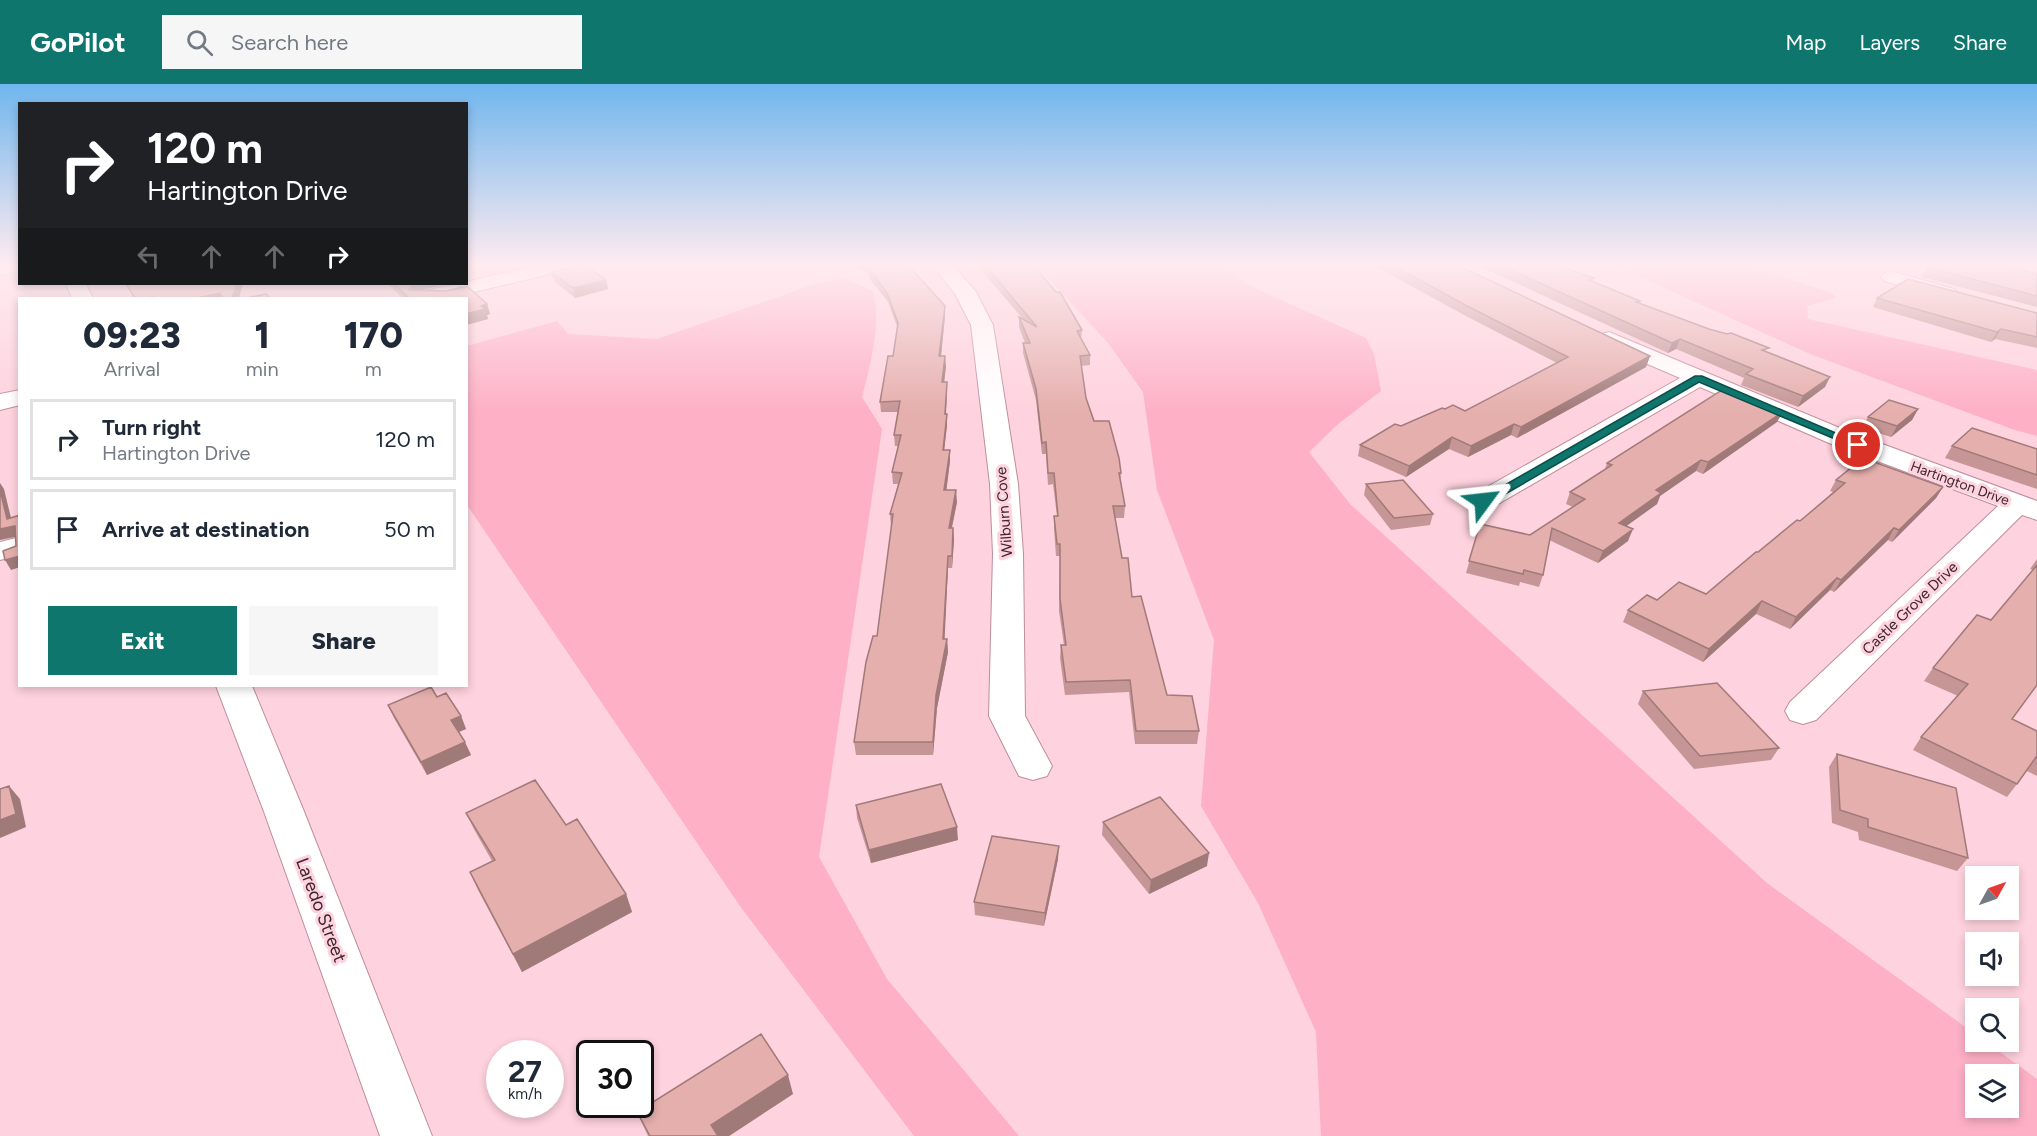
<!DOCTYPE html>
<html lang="en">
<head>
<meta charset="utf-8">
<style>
  body { margin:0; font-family:Figtree,sans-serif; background:#f6f6f7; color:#1f2937; height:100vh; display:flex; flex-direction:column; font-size:22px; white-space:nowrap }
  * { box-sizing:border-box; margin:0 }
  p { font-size:20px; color:#747a83 }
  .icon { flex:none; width:33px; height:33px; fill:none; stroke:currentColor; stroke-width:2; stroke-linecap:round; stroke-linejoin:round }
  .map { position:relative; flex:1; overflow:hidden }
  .drawer { position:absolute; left:18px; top:213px; width:450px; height:390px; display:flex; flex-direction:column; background:#fff; border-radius:0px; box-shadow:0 3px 9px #0003 }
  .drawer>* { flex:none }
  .guide { position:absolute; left:18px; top:18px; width:450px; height:183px; border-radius:0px; box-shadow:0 3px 9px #0003; background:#202124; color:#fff; overflow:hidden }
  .needle { width:39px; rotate:50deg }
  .fabs { position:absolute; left:1965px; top:782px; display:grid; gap:12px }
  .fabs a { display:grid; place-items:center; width:54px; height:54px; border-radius:0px; background:#fff; box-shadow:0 3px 9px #0003; font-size:30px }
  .speed { position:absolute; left:486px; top:956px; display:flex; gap:12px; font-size:30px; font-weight:700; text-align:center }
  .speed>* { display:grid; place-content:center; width:78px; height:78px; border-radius:50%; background:#fff; box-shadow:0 3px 9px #0003; line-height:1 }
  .speed small { font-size:15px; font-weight:400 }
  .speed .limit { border:3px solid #111; border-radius:9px; background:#fff; color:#111 }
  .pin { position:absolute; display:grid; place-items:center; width:51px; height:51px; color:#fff; margin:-26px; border:3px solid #fff; border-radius:50%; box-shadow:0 2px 6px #0007 }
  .me { position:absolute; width:66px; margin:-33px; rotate:60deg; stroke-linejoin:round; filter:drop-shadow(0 0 4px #0008) }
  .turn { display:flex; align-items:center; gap:21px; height:126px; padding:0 30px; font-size:27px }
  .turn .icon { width:78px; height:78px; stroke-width:2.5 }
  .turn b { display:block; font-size:42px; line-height:51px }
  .lanes { display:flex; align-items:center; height:57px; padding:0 30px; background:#0003; justify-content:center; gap:30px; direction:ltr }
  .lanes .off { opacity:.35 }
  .eta { display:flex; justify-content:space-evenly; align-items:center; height:102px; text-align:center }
  .eta b { font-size:36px; font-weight:800; line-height:42px }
  .primary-button { display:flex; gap:12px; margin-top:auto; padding:12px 30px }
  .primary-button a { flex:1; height:69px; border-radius:0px; background:#0f766e; color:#fff; font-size:24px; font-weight:800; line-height:69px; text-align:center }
  .primary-button a+a { background:#f6f6f7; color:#1f2937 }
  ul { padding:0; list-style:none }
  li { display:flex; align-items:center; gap:18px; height:81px; margin:0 12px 9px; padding:0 18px; border:3px solid #e0e1e3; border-radius:0px }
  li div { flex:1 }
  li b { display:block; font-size:22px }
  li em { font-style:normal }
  header { display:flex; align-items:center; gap:36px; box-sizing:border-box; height:84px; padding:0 30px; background:#0f766e; color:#fff }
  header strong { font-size:28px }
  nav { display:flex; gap:33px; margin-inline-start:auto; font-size:21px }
  .search { width:420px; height:54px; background:#f6f6f7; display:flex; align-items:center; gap:15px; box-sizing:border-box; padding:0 21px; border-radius:0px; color:#747a83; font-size:22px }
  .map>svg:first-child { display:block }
  .green { fill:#fdb0c6; fill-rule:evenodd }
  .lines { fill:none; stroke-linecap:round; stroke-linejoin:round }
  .minor-casing { stroke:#bf8d9b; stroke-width:2 }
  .minor { fill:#fff; fill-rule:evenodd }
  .wall { fill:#c59695 }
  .shaded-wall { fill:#a07a79 }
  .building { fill:#e5afad; stroke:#a07a79; stroke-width:1.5 }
  .route { fill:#0f766e; stroke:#0a4d48; stroke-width:1.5 }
  .labels { text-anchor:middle; stroke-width:6; stroke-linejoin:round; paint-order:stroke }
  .far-street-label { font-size:14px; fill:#3b262c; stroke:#fed2de }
  .street-label { font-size:15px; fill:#3b262c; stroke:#fed2de }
  .near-street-label { font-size:18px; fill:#3b262c; stroke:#fed2de }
</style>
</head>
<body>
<header>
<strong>GoPilot</strong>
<div class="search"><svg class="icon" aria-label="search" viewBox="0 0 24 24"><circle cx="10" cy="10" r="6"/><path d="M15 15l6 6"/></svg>Search here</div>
<nav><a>Map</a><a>Layers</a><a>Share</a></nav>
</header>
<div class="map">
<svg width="2037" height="1052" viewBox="0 0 2037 1052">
  <rect width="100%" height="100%" fill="#fed2de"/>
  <path class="green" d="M1036,181h189l23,20 118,53 8,16 7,37 -43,33 -29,28 41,52 417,379 208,151 1,7h9l52,38v57h-716l-5,-104 -58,-129 -57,-97 13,-166 -57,-150 -14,-98 -35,-49zM1976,990h32v33h-32z
    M1614,181h137l82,29 3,4 -29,8 1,13 229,51v66l-25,-7 -202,-75z
    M844,194l29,13c9,31 -3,75 -11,106l20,32 -63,428 68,122 132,157h-105l-174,-230 -273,-401v-159l90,-25 11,13 89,5 158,-55z"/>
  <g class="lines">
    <g class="minor-casing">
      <path id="minor" d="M0,181h20v6l-20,4z
        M539,181h35l-3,4 -122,29h-35l3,-5z
        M932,181h21l23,27 17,33 25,159 5,70 2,162 27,50 -5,10 -14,4 -14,-4 -30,-60 4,-162 -3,-70 -19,-159 -16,-31z
        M1891,187l63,18 4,4 -4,4 -7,2 -63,-18 -3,-4 3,-4z
        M66,200h20l7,14h-21z
        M1609,248l238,99 190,70v19l-15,-5 -206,205 -13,4 -13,-4 -5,-9 5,-9 208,-196 -169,-63 -129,-56 -207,120 -10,3 -10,-3 -4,-6 4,-6 207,-117 -79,-34 -3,-5 3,-5z
        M20,306v15l-20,5v-16z
        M20,453v18l-20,5v-18z
        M216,602h36l51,123 129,327h-52l-117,-327z"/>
    </g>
    <use href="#minor" class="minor"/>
  </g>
  <path class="wall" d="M852,181h56l37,51 -4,40 5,10 -2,16 3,10 -1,22 1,11 -3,25h6v11l-4,29 11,12 -5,26h1l1,12 -2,28h-4l-4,71h3l1,13 -11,56 -4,47h-77l-2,-13 23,-106 15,-110h-1l-1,-12 8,-30h-5l-1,-12 6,-26h-3l-1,-11 4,-23h-17l-1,-10 13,-46 5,-27 -10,-27 -18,-23 -1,-6h-1z
    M977,181h56l49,65 -1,9 9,16v10l-9,1 5,32 8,23 27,52 -1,9 5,24 -1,12h-9l7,40 10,39 35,98 32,36 -2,13h-62l-6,-52 -64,3 -5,-37 1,-13h3l-5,-34 1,-55h-4l-2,-28v-12h3l-4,-32 -5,1 -2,-31h-4l-6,-54 -13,-47v-10h2l-6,-16v-10l4,2z
    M1373,181h84l193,91 -4,11 -129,71 -6,-3 -43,22 -19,-8 -43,28 -48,-21 2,-11 41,-19 44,-17 20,2 92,-48 -93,-48z
    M1477,181h80l37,13 -1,4 46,21 128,49 58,35 -27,20 -57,-22 3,-7 -68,-29 -8,4z
    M1927,183l110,7v33l-115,-30z
    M551,188l55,8 2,9 -33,9 -21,-17z
    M388,200h60l-29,6 27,1 21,-5 20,18 3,10 -3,1 1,4 -22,6v-27h-63z
    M1877,214l160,15v35l-42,-9 -4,3 -118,-35z
    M1918,325l-6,11 -21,17 -29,-9 6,-11z
    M1777,338l-74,52 -7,-3 -36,25 -3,8 -31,22 2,15 -30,22 -49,-23 -6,35 -4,12 -19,-5 -1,4 -53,-13 14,-49 50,11 43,-28 -7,-3 4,-12 35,-23 2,-6z
    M1952,362l85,3v40l-92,-31z
    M1836,396l107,7 -7,11 -44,44 -4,-2 -54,52 -4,-2 -40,39 -34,-15 -53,48 -80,-40 5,-12 29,-10 49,-6 94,-73 33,-29 -3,-1z
    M1366,400l67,30 -3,11 -39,5 -27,-35z
    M2037,475v126l-25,34 25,12v45l-10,-5 -20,26 -94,-47 8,-13 37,-41 -34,-15 9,-13 58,-48 42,-50 -3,-1z
    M1643,607l136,57 -8,12 -77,9 -56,-65z
    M437,613l24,19 5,13 -7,3 12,23 -44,20 -33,-57 -6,-13z
    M1837,670l131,104 -11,13 -98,-31 -1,-8 -26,-9 -3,-56z
    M856,721l102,35 -87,23 -14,-45z
    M466,729l100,12 60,69 6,18 -110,60 -44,-82 -8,-18 22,-11 -17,-30z
    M1103,738l104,44 -58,28 -47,-59z
    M1058,775l-14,67 -69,-11 -1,-13z
    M793,1010l-64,42h-81l-11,-24z"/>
  <path class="shaded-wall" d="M867,181h29l-27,4v4h-1z
    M606,196l2,9 -33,9 -2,-10z
    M237,200h6l-4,14h-7z
    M412,200h36l-32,7 -7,-1z
    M220,209l2,5h-25z
    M487,220l3,10 -3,1 1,4 -22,6v-11l15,-8z
    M945,222v10l-5,50 -1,-10z
    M2001,245l-6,10 -4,3 6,-10z
    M1680,255l-4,10 -8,4 4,-10z
    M945,272l1,10 -3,26 -1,-10z
    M1650,272l-4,11 -129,71 4,-11z
    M1830,293l-5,10 -27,20 5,-11z
    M947,298v10l-2,33v-11z
    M1918,325l-6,11 -21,17 6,-11z
    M1783,328l-6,10 -74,52 5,-12z
    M947,330v11l-4,36v-11z
    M1514,340l-3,11 -43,22 3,-11z
    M1452,353l-3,12 -43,28 3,-11z
    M950,366v11l-5,41 -1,-12z
    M1701,376l-5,11 -36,25 -3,8 -43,31 5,-12 37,-33z
    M0,399l4,6 9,37h2l5,10 -20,4v-11l7,-10 -7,-29z
    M1943,403l-7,11 -44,44 7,-12z
    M956,406l1,12 -8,38v-12z
    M953,444l1,12 -2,28v-12z
    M1894,444l-6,12 -54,52 7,-12z
    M1633,445l-5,12 -30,22 5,-12z
    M20,472v11l-9,3 -6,-10z
    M948,472v12l-4,84 -1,-13z
    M1837,494l-7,12 -40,39 6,-12z
    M1762,517l-6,13 -53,48 6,-13z
    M947,555l1,13 -11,56 -4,47v-13l3,-47z
    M461,632l5,13 -10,4 -5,-13z
    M465,658l6,13 -44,20 -6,-13z
    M9,702l11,13 6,28 -26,11v-18z
    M957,743l1,13 -87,23 -2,-13z
    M1059,762l-1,13 -14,67 1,-13z
    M1209,769l-2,13 -58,28 2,-14z
    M626,810l6,18 -110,60 -9,-18z
    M788,991l5,19 -64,42h-14l-4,-11z"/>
  <path class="building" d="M580,181h5l21,15 -33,8 -22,-16z
    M885,181h23l37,41 -6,50h6l-3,26h5l-2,32h2l-4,36h7l-6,40h12l-7,38h4l-1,28h-4l-5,83h4l-11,56 -3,47h-79l12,-80 7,-26h4l16,-122h-3l12,-41 -10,-1 9,-37h-7l6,-34 -20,1 8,-46h5l5,-33 -11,-30 -18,-24z
    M985,181h48l23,27h4l22,38 -5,1 13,24 -10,1 6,42 8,23h15l10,37 2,15h-2l6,33h-12l9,52h6l4,39 9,-1 26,99 25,1 7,35h-63l-6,-51 -64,2 -5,-37h5l-6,-46v-55h-3l-3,-28h4l-4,-43h-6l-2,-31 -4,1 -6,-54 -13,-46h7l-11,-26 18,10z
    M1392,181h65l193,91 -129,71 -7,-3 -43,22 -19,-9 -43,29 -49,-21 35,-21 6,2 41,-18 3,1 8,-4 12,6 103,-54 -101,-51z
    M1500,181h57l37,13 -5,2 51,21 -4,1 73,27 18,5 4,-1 38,15 -7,2 68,27 -27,19 -57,-22 7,-5 -73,-30 -8,4z
    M1931,181h73l33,9v22l-110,-29z
    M1908,195l129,34v24l-36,-8 -4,3 -120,-34z
    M126,200h111l-5,14h-9l-3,-5 -23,5h-44v-1l-7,1h-11z
    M394,200h18l-3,6 37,1 21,-5 20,18 -6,2 4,3 -19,5v-16h-57z
    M266,210l4,4h-24z
    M1725,304l58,24 -75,50 -7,-2 -45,30 5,3 -42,30 14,6 -30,22 -51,-23 -9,47 -19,-5 -1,4 -54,-13 11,-37 50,11 55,-36 -15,-7 42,-27 -5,-2z
    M1889,316l29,9 -21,17 -29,-9z
    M1972,344l65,21v26l-85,-29z
    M1863,374l80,29 -44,43 -5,-2 -53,52 -4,-2 -41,39 -34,-16 -53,48 -81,-39 19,-15 10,5 22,-18 27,12 50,-42h2l39,-32 3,1 45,-38 -9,-3z
    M1403,396l30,34 -39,4 -28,-34z
    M0,406l7,29 13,-4v41l-15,4 -2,-9 13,-5 -1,-20 -15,3z
    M2037,481v120l-25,34 25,12v27l-1,-1 -19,27 -96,-47 47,-53 -35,-16 44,-53 14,5z
    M1717,599l62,65 -79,8 -57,-65z
    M431,603l6,10 9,-4 15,23 -10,4 14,22 -44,20 -33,-57z
    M1837,670l119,34 12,70 -100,-31v-8l-28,-9z
    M535,696l31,45 11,-6 49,75 -113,60 -43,-82 25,-12 -29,-47z
    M941,700l16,43 -88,23 -13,-45z
    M9,702l7,28 -16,6v-31z
    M1160,713l49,56 -58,27 -48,-58z
    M992,752l67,10 -14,67 -71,-11z
    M761,950l27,41 -77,50 7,11h-68l-13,-24z"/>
  <linearGradient id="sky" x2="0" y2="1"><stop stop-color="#70b6ee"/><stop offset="0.55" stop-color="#ffebf0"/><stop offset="1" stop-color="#ffebf0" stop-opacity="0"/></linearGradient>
  <rect width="2037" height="328" fill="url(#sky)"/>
  <path class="route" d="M1695,292h7l162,69 -6,3 -4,-1 -155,-65 -211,122h-9l-2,-3z"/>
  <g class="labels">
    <g class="far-street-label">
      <text transform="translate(1960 399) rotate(20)" y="5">Hartington Drive</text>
    </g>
    <g class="street-label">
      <text transform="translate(1004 428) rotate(-94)" y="5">Wilburn Cove</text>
      <text transform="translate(1910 524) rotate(-44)" y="5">Castle Grove Drive</text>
    </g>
    <g class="near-street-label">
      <text transform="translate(321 826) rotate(69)" y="6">Laredo Street</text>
    </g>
  </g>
</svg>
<div class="fabs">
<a><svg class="needle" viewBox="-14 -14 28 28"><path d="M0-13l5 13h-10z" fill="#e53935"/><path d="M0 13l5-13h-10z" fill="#747a83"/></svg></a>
<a><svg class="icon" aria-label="sound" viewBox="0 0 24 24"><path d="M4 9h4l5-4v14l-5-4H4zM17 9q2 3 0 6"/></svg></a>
<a><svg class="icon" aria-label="search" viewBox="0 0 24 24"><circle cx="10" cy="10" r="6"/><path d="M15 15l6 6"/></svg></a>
<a><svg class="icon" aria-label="layers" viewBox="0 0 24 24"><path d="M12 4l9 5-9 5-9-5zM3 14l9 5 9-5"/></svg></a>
</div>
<div class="speed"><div>27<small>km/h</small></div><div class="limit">30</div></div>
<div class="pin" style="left:1858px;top:361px;background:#d93025"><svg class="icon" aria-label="arrive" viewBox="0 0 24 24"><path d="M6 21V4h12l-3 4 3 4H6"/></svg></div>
<svg class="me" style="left:1483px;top:417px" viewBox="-20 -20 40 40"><path d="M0-17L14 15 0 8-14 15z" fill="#0f766e" stroke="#fff" stroke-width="4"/></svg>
<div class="guide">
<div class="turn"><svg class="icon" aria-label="right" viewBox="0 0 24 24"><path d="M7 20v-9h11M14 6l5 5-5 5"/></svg><div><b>120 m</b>Hartington Drive</div></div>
<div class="lanes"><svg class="icon off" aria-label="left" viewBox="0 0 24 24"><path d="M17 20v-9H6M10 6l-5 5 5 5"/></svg><svg class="icon off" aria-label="ahead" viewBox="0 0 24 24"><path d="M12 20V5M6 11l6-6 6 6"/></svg><svg class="icon off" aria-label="ahead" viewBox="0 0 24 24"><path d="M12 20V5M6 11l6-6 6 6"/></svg><svg class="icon" aria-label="right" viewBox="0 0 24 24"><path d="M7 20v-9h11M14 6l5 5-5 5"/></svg></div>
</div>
<section class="drawer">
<div class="eta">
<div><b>09:23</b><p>Arrival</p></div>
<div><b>1</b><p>min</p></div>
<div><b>170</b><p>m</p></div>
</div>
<ul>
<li><svg class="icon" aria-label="right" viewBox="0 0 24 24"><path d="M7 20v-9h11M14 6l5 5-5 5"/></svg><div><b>Turn right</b><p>Hartington Drive</p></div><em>120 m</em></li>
<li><svg class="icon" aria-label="arrive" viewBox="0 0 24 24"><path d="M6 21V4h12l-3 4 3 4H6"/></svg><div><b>Arrive at destination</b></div><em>50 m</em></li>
</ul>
<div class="primary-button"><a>Exit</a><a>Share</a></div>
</section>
</div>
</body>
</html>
